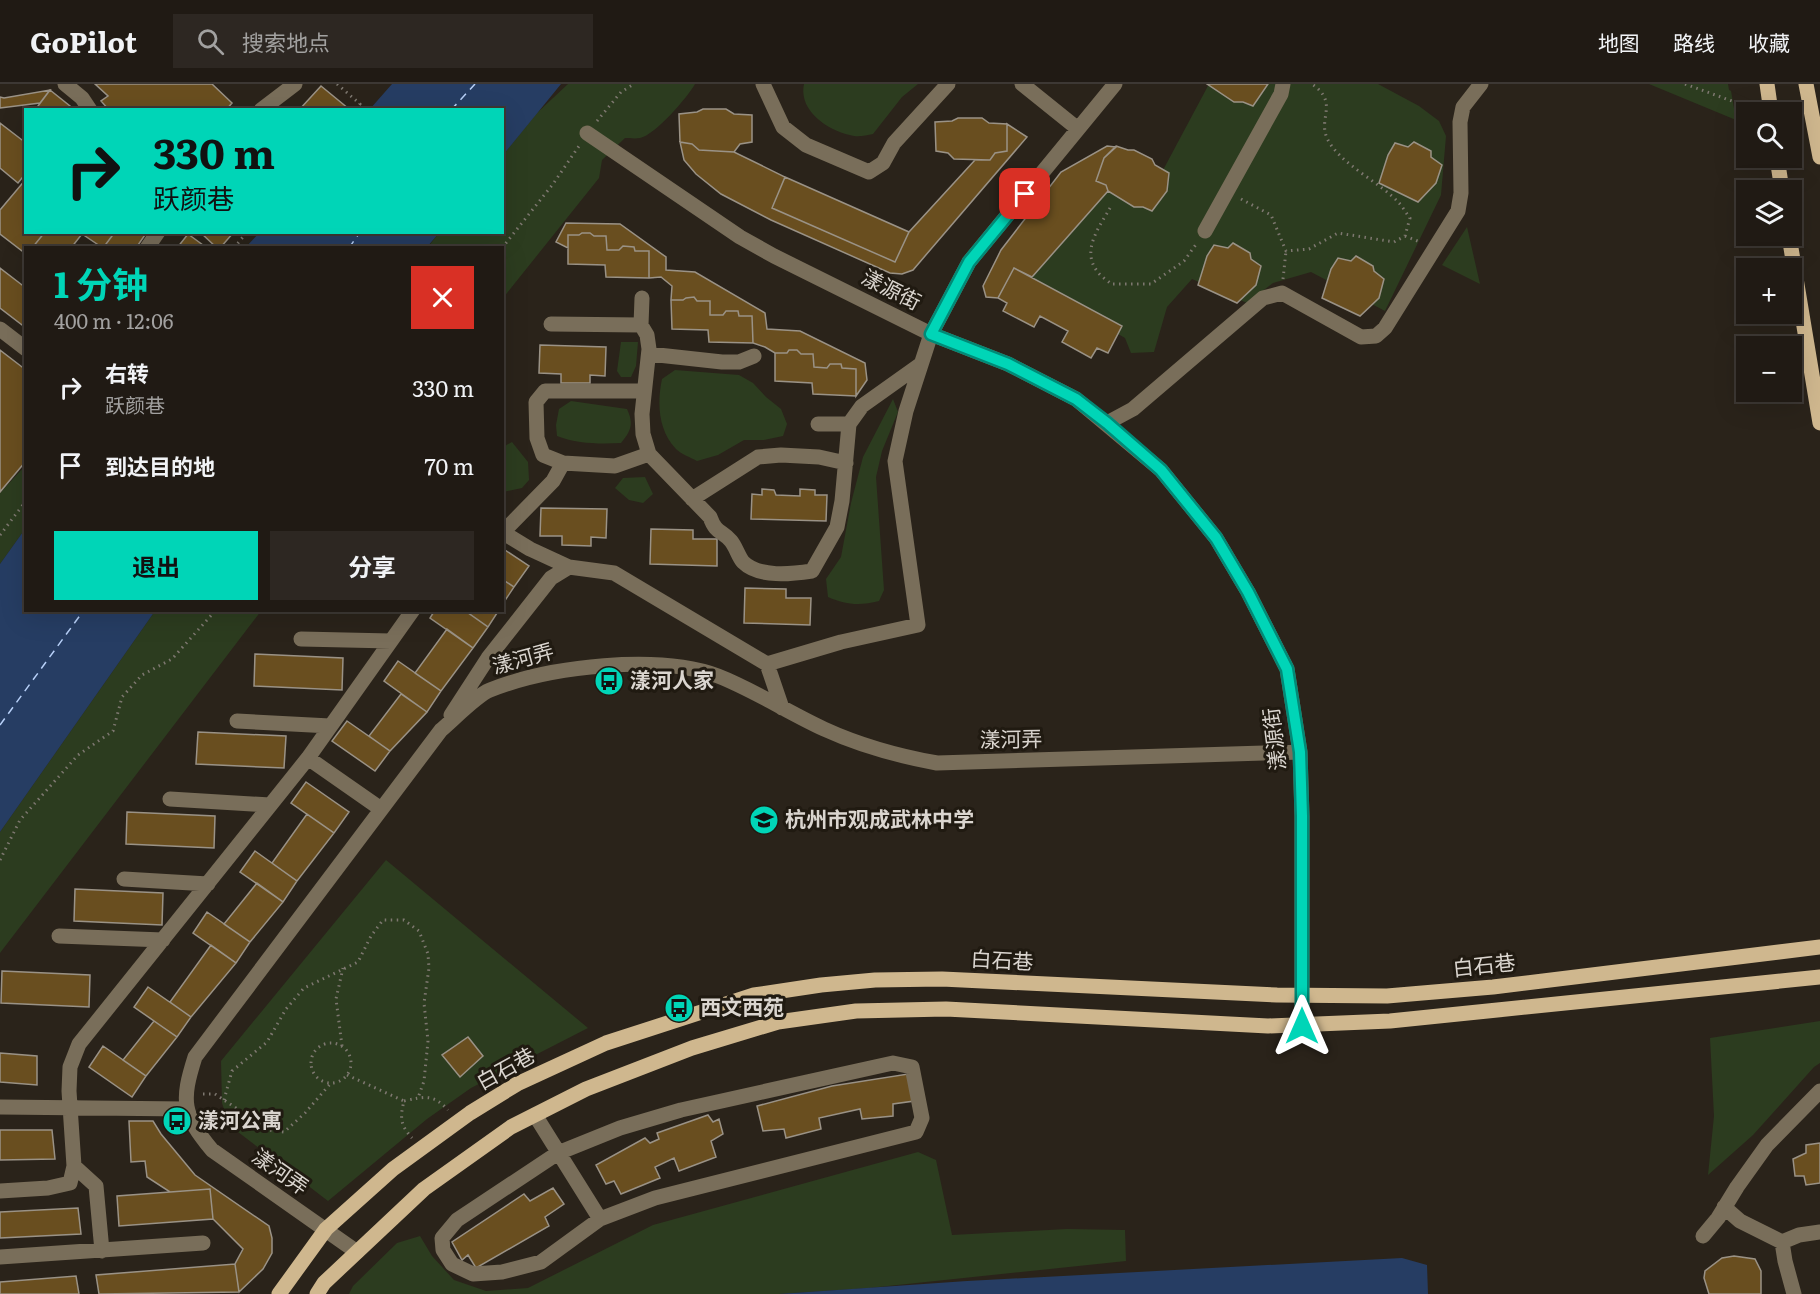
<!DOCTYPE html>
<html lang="zh">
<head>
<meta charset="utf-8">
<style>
  body { margin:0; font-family:Literata,"Noto Sans SC",serif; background:#2d2722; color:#f1f3f6; height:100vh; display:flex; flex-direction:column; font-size:22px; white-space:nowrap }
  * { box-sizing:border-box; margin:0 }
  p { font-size:20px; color:#a2a1a0 }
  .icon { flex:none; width:33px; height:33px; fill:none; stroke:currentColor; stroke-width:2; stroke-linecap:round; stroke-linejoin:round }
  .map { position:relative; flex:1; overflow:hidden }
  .side { position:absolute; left:24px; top:162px; width:480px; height:366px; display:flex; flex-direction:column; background:#201a14; border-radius:0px; box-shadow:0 6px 24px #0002,0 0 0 2px #3d3834 }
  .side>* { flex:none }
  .hud { position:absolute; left:24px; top:24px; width:480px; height:126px; border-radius:0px; box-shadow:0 6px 24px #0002,0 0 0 2px #3d3834; background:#00d5b7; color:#111; overflow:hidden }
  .fabs { position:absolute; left:1736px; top:18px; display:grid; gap:12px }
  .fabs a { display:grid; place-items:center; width:66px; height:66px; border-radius:0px; background:#201a14; box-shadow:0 6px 24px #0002,0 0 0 2px #3d3834; font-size:30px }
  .pin { position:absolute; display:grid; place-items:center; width:51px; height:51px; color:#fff; margin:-26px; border-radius:12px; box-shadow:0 3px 9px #0006 }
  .me { position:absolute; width:66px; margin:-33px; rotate:0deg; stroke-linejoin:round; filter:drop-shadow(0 0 4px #0008) }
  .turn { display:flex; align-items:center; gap:21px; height:126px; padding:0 30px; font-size:27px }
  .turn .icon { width:78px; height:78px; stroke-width:2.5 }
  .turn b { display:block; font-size:42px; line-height:51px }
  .round { display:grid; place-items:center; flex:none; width:63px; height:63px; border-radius:0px; background:#2d2722 }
  .summary { display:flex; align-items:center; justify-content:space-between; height:102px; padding:0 30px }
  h1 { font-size:36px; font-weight:700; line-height:45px; color:#00d5b7 }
  .primary-button { display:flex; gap:12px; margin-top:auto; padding:12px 30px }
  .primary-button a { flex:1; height:69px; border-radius:0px; background:#00d5b7; color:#111; font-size:24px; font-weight:700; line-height:69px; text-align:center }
  .primary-button a+a { background:#2d2722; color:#f1f3f6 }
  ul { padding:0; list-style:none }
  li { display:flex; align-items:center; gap:18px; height:78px; padding:0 30px }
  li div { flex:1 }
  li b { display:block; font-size:22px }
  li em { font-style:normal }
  header { display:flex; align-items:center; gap:36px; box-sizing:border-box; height:84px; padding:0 30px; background:#201a14; border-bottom:2px solid #3d3834 }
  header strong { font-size:28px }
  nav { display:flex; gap:33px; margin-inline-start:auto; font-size:21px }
  .search { width:420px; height:54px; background:#2d2722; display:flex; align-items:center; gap:15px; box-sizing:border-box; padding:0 21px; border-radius:0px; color:#a2a1a0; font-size:22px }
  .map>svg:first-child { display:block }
  .green { fill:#2c3c1f }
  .water { fill:#263d63 }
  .pier { fill:#2a231a }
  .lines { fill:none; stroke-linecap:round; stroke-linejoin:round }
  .ferry { stroke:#b7d0f8; stroke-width:1.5; stroke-dasharray:8 6; stroke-linecap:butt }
  .building { fill:#694e1f; stroke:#9a9286; stroke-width:1.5 }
  .path { stroke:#7e7870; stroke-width:3; stroke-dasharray:1.5 4.5; stroke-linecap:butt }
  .minor { stroke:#796e5a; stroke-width:15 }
  .major { stroke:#cfb78e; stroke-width:15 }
  .route-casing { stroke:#008a77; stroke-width:15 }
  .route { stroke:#00d5b7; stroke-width:10 }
  .labels { text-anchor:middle; stroke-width:6; stroke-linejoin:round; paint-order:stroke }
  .street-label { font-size:21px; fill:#dad5cf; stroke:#201a11 }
  .poi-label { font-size:21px; font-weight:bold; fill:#dad5cf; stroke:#201a11; text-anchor:start }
</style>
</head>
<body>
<header>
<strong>GoPilot</strong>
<div class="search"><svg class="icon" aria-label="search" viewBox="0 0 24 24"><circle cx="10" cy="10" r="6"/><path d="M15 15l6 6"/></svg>搜索地点</div>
<nav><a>地图</a><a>路线</a><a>收藏</a></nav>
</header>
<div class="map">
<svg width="1820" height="1210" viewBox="0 0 1820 1210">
  <rect width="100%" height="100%" fill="#2a231a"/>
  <path class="green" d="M568,0h127c-8,14 -40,51 -55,54 -5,1 -11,0 -15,0l-23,22 -3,18 -96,120 -1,-50h-75l12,-15 63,-1 1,-77 34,-42z
    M804,0h114l-16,13 -29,37c-6,1 -13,3 -19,2 -24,-4 -56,-24 -50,-52z
    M1209,0h169l41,22 20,15 7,15 -5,59 -56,116 -74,-39 -38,11 -26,20 -55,-24 -25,28 -13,45 -23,1 -6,-15 -106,-61 94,-105 41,15z
    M1649,0h79l2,1 6,35z
    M1467,143l13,57 -38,-19z
    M621,258h17l-2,24 -5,11h-10l-4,-6z
    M675,286l64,5 14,8 13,14 15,12 6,15 -4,12 -19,4h-20l-26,15 -21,6c-7,-4 -16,-7 -21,-12 -18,-19 -19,-46 -14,-70z
    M893,315l5,13 -16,39 -6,26 8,113 -5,11c-19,5 -33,4 -51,-4l-2,-18 15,-22 10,-54 12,-46z
    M571,317l56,8c7,15 4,22 -6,34 -22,1 -43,1 -64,-7l-1,-11 3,-16z
    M512,358l16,20 1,18 -7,8 -19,4v-45z
    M25,382v63l-25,35v-71z
    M645,393l8,17 -10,9 -14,-3 -14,-12 8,-10z
    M155,527h106l-261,342v-121z
    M386,776l202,168 -117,60 -44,31 -99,82 -90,-69 -10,-11 -6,-18 -1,-42z
    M1820,937v42l-6,4 -61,68 -45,40 6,-59 -4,-78z
    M918,1068l18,8 16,75 115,-6 58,1 1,31 -257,27 -90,6h-430l4,-8 44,-43 23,-7 12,20 22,24 32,11 42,-3 125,-63z"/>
  <path class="water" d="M392,0h169l-58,71 -1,-45 -132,-1z
    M259,149v-1l180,1 -12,14h-181z
    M25,445l1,81 129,1 -155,221v-268z
    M1402,1174l25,7 1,29h-649l188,-13z"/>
  <path class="pier" d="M1728,0h92v48l-29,-13v-7h-14l-48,-22z"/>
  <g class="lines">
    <path class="ferry" d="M451,26l24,-26
      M349,164l11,-16
      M0,641l84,-115"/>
  </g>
  <path class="building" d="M95,0h117l20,19 -6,7h-117l-8,-9 7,-5z
    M1207,0h61l-15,22 -10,-4h-9z
    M321,2l28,23 -50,1z
    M50,6l25,20h-40z
    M50,6l-10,13 -40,5v-11l4,1z
    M703,25h23l8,5 18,1v27l-12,2 -6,8 -35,-2 -7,-6 -12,-2 -1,-28 18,-2z
    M958,34h24l7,5 18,1v27l-12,2 -5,7 -36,-1 -6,-6 -12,-2 -1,-29 17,-1z
    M0,39l26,20v30l-8,10 -18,-15z
    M1007,40l20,13 -114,133 -11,4 -12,-1 -119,-53 -50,-26 -25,-20 -12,-14 -4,-18 12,2 7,6 35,2 51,25 -13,31 123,54 14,-30 66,-72h15l5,-7 12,-2z
    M1414,58l17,9v6l11,8 -6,18 -18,19 -39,-19 9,-28 7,-12 13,4z
    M1107,62l9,1 -12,11 -8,23 10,4 2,6 -76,86 -18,-9 -16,30 -12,-1 -3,-11 18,-36 60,-78z
    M1116,62l12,4h6l18,9 3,6 14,8 -2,18 -15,20 -9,-4h-9l-26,-16 -2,-6 -10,-4 8,-23z
    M785,93l124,55 -14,30 -123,-54z
    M26,95v53h19l-13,16h-6v6l-26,-20v-24z
    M566,139l54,1 46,33v13l29,2 70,41 2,16 33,2 65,32 2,17 -11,16v-27l-14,-1 -1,-4h-11l-3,4 -13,-1 -1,-13h-12l-4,-4h-8l-2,3h-12l-10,-6 -12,-4 -1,-27h-13l-1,-5h-12l-3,4h-13v-14h-13l-3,-4 -8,1 -3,2h-12l1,-14 -11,-9 -12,1v-27h-14l-1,-4 -11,-1 -4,4h-12l-1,-14h-12l-4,-3h-8l-3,2h-11v13l-12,-6z
    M45,148h70l-12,16 -21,-14 -11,14h-39z
    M115,148h32l-11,16h-33z
    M200,148h34l-14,16h-3z
    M582,149h8l4,3h12l1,14h12l4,-4 11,1 1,4h14v27l-43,-1 -1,-12 -37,-1v-29h11z
    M188,150l19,14h-30z
    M1233,159l17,10 1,6 10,7 -5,19 -19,18 -39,-18 9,-29 7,-11 14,3z
    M1356,172l17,10 1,5 10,8 -5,19 -19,18 -38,-18 9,-29 7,-11 13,3z
    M0,184l26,20v40l-26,-20z
    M1014,184l108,58 -14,27 -11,-5 -6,10 -29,-16 6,-11 -28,-15 -6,11 -31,-16 4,-8 -9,-5z
    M694,213l3,4h13v14h13l3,-4h12l1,5h13l1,27 -44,-1 -1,-12 -36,-1 -1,-29h12l3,-2z
    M540,261l66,2 -1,29 -15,-1v8h-29v-9l-22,-1z
    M0,266l26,20v91l-26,31z
    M789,266h8l4,4h12l1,13 13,1 3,-4h11l1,4 14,1v27l-43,-2 -1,-11 -37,-2v-28h12z
    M762,405l12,1 2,5 24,1v-7l15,1v5h12l-1,26 -75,-2 1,-25 10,1z
    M541,424l66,1 -1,29 -15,-1v9l-29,-1v-9h-22z
    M651,445l42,1v9h24v27l-67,-2z
    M502,464l27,18 -15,21 -12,-8z
    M502,495l12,8 -12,18z
    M745,504l41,1v9h25l-1,27 -66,-2z
    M435,526h29l24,17 -15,21 -43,-30z
    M464,526h35l-11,17z
    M447,545l26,19 -32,43 -26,-18z
    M255,570l88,4 -1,32 -88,-4z
    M398,577l43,30 -14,21 -43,-31z
    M401,610l26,18 -37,39 -21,-15z
    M347,637l43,30 -15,20 -43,-30z
    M198,648l88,4 -2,32 -88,-4z
    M306,698l43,30 -15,21 -43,-30z
    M127,728l88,4 -1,32 -88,-4z
    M307,730l27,19 -37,48 -25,-18z
    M255,767l42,30 -14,21 -43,-30z
    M257,799l26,19 -33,40 -26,-18z
    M75,805l88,4 -1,32 -88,-4z
    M207,828l43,30 -14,21 -43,-30z
    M211,861l25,18 -45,54 -21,-15z
    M2,887l88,4 -1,32 -88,-4z
    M148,903l43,30 -14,20 -43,-30z
    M154,937l23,16 -31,39 -23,-16z
    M468,953l15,19 -23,21 -18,-22z
    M103,962l43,30 -14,21 -43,-30z
    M0,969l37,3v29l-37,-3z
    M908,990l6,27 -21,3v12l-31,3 -2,-10 -41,9 2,11 -35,9 -2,-9 -21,2 -6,-25 75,-20z
    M708,1031l5,7 6,-3 4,15 -12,7 5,16 -37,14 -5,-13 -19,9 5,11 -39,16 -7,-13 -8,3 -10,-19 49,-27 5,5 9,-4 -2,-6z
    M129,1037h24l8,13 34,41 74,51 3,12v15l-9,16 -24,23 -4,-28 8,-15 -30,-30 -3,-30 -40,3 -23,-15 -2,-16 -14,1z
    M0,1046h52l3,29 -55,1z
    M1820,1059v40l-14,2 -2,-9h-9l-2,-17 13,-6v-8z
    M553,1104l11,16 -19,13 4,9 -73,42 -8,-13 -6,5 -10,-18 72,-48 6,7z
    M210,1105l3,30 -94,7 -2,-30z
    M78,1124l3,26 -81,4v-26z
    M1734,1172l21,3 6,12v23h-52l-5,-16 1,-7 17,-13z
    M235,1180l4,28 -140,2 -3,-19z
    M76,1192l3,18h-79v-12z"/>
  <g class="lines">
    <path class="path" d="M337,0l23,20 -5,6
      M1685,0l69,25
      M597,37l24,-29 13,-8
      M1241,115l30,16 15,36 23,-2 29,-16 56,9 11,-6 5,-18c-4,-5 -7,-11 -11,-15 -19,-21 -61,-40 -72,-65 -9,-21 12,-35 -15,-54
      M1110,124c-10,18 -29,42 -13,63 3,5 10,9 14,13h40l33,-23 13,-18
      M1405,152l15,6
      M234,164l13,-16
      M502,164l51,-64 26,-38
      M1283,195l3,-28
      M0,451l26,-34
      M0,776l20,-40 58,-65 35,-24 9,-34 20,-22 30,-16 44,-49
      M311 979a20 20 0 1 1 40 0a20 20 0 1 1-40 0Z
      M342,962l-6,-47 7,-31
      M347,991l57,26c-4,16 -4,24 8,37
      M203,1010h12l54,36 15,2 21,-19 26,-30
      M224,1016l8,-29 35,-29 19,-33 18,-21 54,-26 13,-26 12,-16h21l15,11 9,23 1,14 -5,35 4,38 -4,40 -6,17
      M404,1017c19,-4 29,-8 44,9"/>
    <path class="minor" d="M65,0l17,14 8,12
      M763,0l20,43 23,18 63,27 14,-9 11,-20 54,-59
      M1022,0l56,45
      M261,26l34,-26
      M587,49l153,104 34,19 157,78 77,30 68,35 85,71 55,68 32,54 39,77 13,83 2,64v210
      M1205,147l76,-137 2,-10
      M147,164l11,-16
      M642,214l-1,27 6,10 2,14 -7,65 1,20 6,20 61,63c6,17 12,13 21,24 5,6 7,15 12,21 16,16 49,12 69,9l25,-44 5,-26 7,-77 13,-18 59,-42
      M551,240l90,1
      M0,245l26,20
      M649,270l73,8h17l15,-6
      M644,307h-99l-9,11 1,36 6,17 20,8 52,3 34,-12
      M1107,339l26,-14 130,-111 19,-5 79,44 15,-1 9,-8 73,-117 3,-18 -1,-71 3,-15 18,-23
      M818,340h31
      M692,415l66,-42 23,-2 38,2 27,6
      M502,448l28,17 39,18
      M503,448l50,-51 10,-18
      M301,555l90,2
      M767,580l74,-22 77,-17 -23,-164 11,-50 25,-77 38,-72 146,-178
      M451,631l37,-57 63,-80 18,-11 45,6 153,91 15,44
      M237,637l93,5
      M308,674l73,51
      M170,715l100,6
      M124,795l84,5
      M59,852l104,4
      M893,979l19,4 10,51 -6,14 -261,66 -55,21 -59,43 -39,10 -29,2 -21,-10 -9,-14 -1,-12 15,-18 101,-67 62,-25 61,-18z
      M0,1023l186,2
      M535,1031l65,104
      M74,1082l22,20 6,65
      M0,1107l48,-3 22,-5 4,-17 -5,-75 1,-24 9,-23 229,-286 105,-148
      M1724,1123l16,14 42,21 3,19 9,33
      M1703,1152l15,-18 19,-31 30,-42 53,-54
      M1782,1158l17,-7 21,-3
      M357,1168l-145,-102c-30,-36 -31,-49 -17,-93l246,-327c12,-10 36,-35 49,-40 60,-24 168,-36 228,-14 36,14 71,37 106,53 37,17 74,27 113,34l363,-11
      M0,1173l203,-14"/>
    <path class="major" d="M1767,0l4,28
      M1806,0l14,73
      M1777,74l5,32
      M1789,152l31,187
      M279,1210l47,-65 67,-60 77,-56 47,-29 89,-41 148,-48 67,-10 54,-5 67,-1 335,16 110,1 106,-9 327,-40
      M317,1210l7,-11 100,-94 87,-62 75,-38 106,-41 86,-26 78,-11 90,-2 322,17 122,-5 430,-44"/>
  </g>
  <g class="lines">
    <g class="route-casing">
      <path id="route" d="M1025,110l-56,68 -38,72 77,30 68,35 31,24 54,47 55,68 32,54 39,77 13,83 2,64v210"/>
    </g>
    <use href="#route" class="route"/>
  </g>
  <defs>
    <g id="bus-disc" transform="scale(1.5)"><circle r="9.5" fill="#00d5b7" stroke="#201a11"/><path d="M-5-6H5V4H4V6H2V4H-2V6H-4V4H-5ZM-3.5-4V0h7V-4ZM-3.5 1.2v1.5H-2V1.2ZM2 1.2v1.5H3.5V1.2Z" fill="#111"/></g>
    <g id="school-disc" transform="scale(1.5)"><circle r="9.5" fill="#00d5b7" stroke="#201a11"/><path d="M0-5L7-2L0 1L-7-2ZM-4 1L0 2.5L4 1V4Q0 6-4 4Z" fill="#111"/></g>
  </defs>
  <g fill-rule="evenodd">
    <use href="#bus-disc" x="609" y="597"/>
    <use href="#school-disc" x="764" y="736"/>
    <use href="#bus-disc" x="679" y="924"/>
    <use href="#bus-disc" x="177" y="1037"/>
  </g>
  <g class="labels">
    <g class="street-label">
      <text transform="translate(891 206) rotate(27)" y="7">漾源街</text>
      <text transform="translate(523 575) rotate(-15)" y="7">漾河弄</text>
      <text transform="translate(1275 655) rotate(-97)" y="7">漾源街</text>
      <text transform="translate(1011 656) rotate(-1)" y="7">漾河弄</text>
      <text transform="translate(1002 877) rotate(3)" y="7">白石巷</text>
      <text transform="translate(1484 882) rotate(-6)" y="7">白石巷</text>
      <text transform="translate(506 985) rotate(-29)" y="7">白石巷</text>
      <text transform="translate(280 1088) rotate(35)" y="7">漾河弄</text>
    </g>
    <g class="poi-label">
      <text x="630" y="604">漾河人家</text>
      <text x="785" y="743">杭州市观成武林中学</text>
      <text x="700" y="931">西文西苑</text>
      <text x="198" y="1044">漾河公寓</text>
    </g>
  </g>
</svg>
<div class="fabs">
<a><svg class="icon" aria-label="search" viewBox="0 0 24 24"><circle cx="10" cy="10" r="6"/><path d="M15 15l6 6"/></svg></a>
<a><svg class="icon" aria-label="layers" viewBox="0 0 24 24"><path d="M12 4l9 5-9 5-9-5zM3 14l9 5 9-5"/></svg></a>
<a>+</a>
<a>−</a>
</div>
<div class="pin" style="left:1025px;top:110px;background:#d93025"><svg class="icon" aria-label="arrive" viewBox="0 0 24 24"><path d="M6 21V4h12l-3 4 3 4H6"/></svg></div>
<svg class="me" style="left:1302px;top:942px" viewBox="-20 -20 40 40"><path d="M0-17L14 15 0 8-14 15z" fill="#00d5b7" stroke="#fff" stroke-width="4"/></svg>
<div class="hud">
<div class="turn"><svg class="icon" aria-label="right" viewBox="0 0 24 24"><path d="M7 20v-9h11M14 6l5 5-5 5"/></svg><div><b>330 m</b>跃颜巷</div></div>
</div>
<section class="side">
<div class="summary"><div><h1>1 分钟</h1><p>400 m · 12:06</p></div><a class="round" style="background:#d93025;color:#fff"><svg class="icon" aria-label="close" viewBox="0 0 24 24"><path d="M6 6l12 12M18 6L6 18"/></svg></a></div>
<ul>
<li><svg class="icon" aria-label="right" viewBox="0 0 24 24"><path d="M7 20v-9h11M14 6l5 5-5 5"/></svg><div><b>右转</b><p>跃颜巷</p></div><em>330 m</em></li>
<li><svg class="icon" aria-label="arrive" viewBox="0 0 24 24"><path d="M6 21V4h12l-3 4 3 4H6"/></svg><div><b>到达目的地</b></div><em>70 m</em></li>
</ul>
<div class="primary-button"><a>退出</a><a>分享</a></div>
</section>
</div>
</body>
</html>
